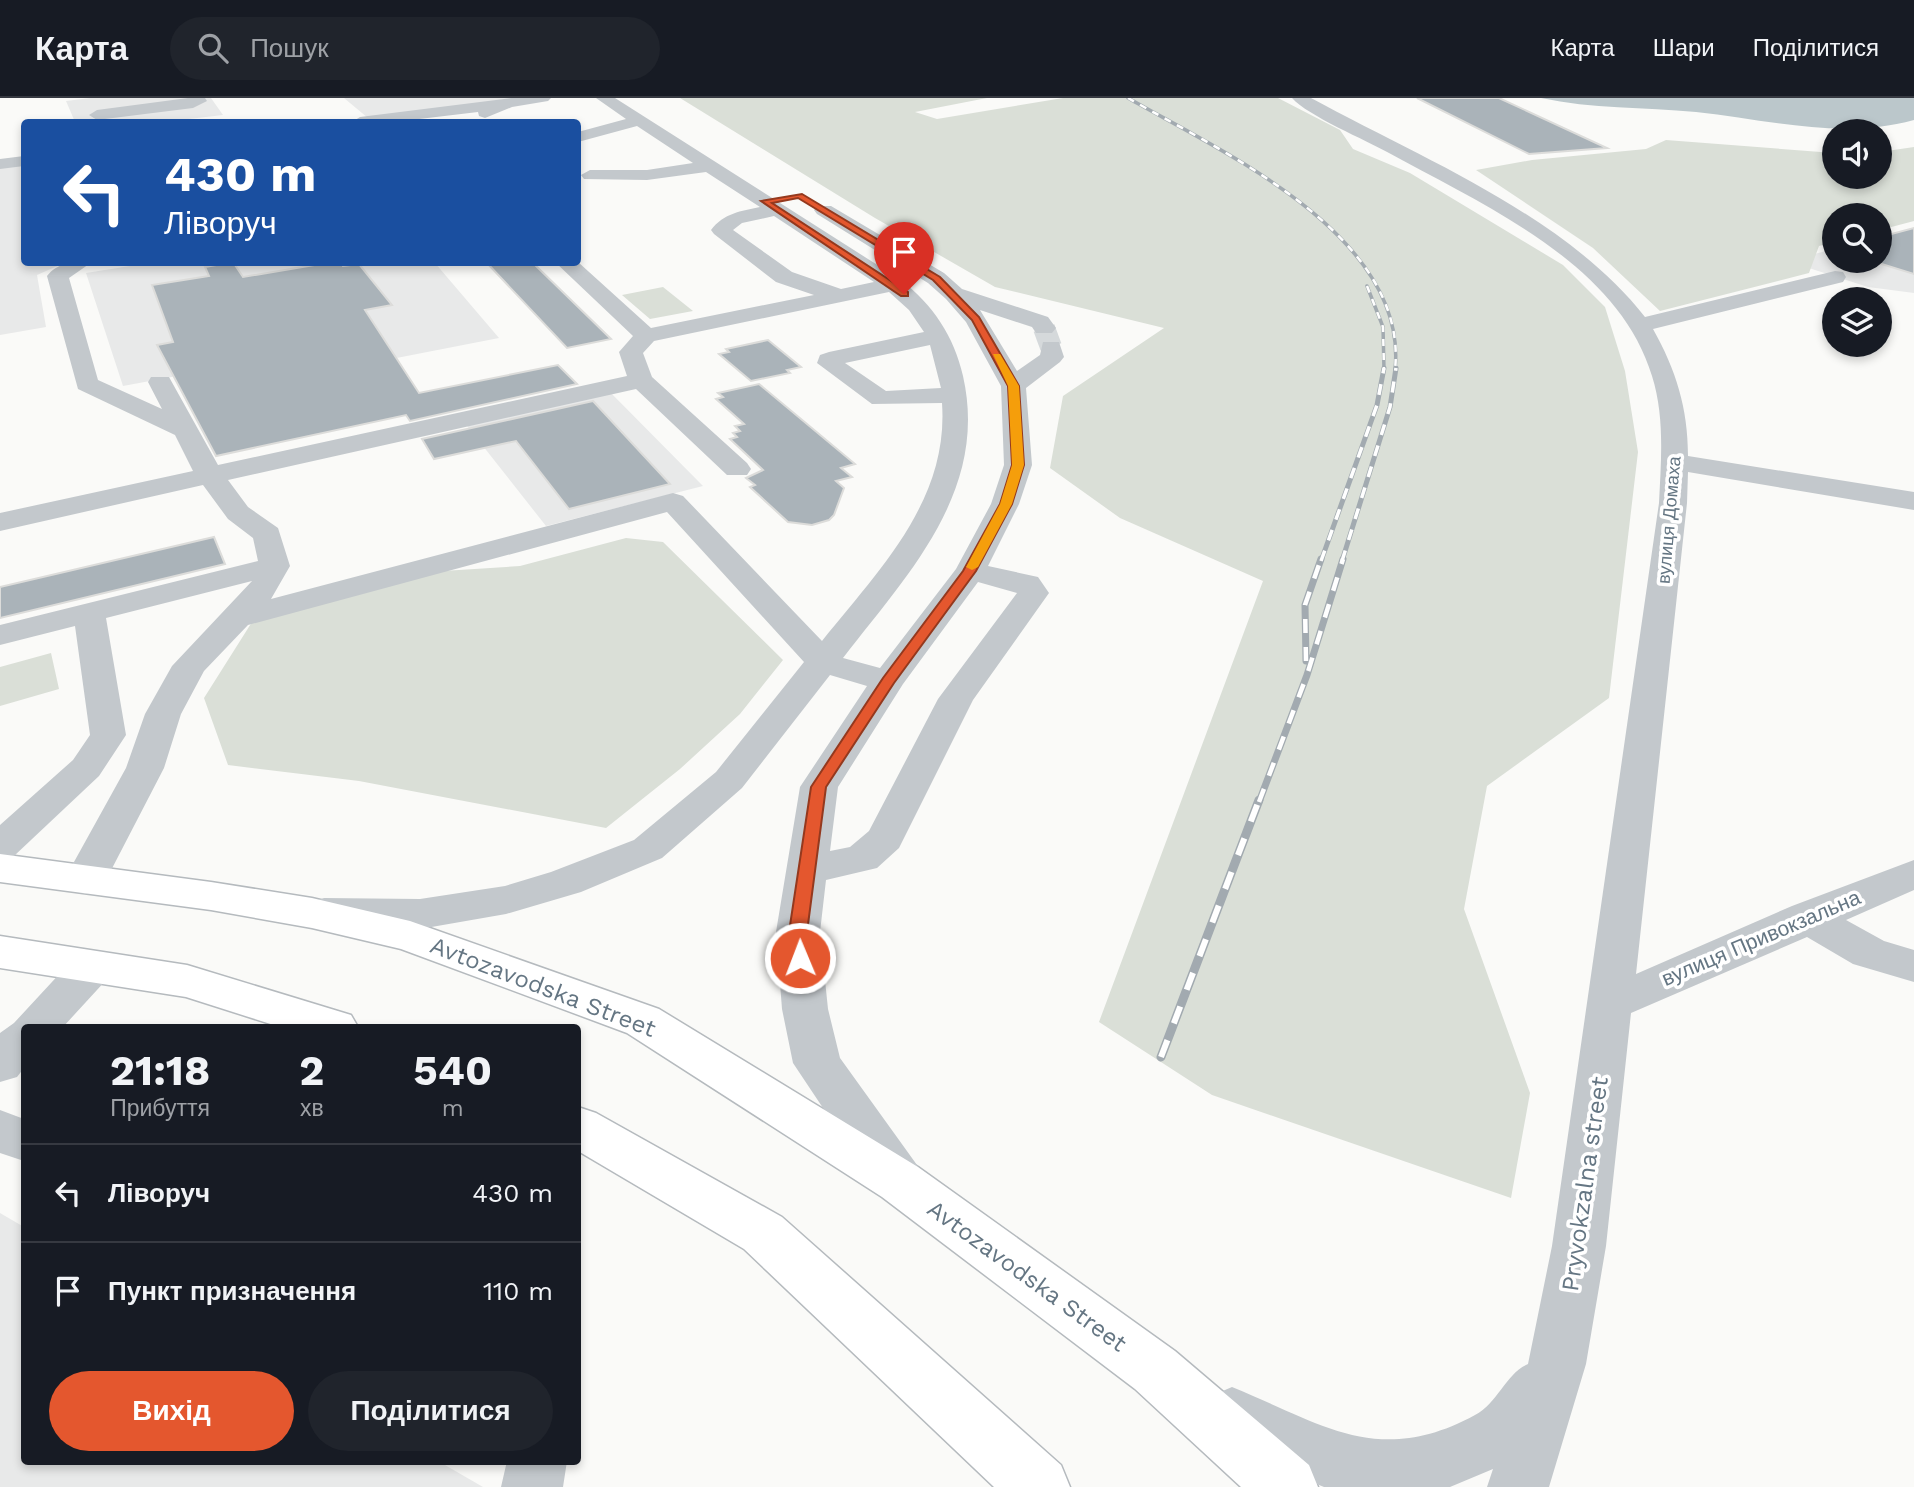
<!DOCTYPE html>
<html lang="uk">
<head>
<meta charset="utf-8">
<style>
  body { margin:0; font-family:"Work Sans",sans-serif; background:#20242c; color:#f1f3f6; height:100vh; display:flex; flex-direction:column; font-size:26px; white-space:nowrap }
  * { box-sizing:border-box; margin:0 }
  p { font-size:23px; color:#9ea1a6 }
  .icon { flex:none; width:38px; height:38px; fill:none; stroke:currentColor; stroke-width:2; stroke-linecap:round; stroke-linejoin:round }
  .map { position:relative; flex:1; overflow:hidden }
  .details { position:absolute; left:21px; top:926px; width:560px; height:441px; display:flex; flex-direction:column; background:#171b24; border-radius:7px; box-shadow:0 4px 10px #0003 }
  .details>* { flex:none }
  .hud { position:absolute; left:21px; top:21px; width:560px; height:147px; border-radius:7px; box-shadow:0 4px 10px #0003; background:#1a4fa0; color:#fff; overflow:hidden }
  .controls { position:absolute; left:1822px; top:21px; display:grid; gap:14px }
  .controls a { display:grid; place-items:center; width:70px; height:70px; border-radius:50%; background:#171b24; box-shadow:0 4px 10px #0003; font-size:35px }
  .pin { position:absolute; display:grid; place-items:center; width:60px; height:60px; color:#fff; margin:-72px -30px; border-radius:50% 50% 50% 0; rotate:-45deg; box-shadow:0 0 7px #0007 }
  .pin .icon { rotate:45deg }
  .me { position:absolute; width:77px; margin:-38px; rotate:359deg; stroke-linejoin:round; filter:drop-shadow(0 0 5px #0008) }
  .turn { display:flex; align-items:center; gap:24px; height:147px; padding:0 28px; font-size:32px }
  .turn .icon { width:91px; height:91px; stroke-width:2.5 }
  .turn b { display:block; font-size:49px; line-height:60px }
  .eta { display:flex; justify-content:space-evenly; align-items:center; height:119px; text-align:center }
  .eta b { font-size:42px; font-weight:700; line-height:49px }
  .primary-button { display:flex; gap:14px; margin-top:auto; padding:14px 28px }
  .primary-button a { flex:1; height:80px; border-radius:42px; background:#e4572e; color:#fff; font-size:28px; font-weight:700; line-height:80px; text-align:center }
  .primary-button a+a { background:#20242c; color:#f1f3f6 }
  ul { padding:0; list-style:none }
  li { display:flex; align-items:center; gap:21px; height:98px; padding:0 28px; border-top:2px solid #363941 }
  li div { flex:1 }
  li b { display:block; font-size:26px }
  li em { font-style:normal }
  header { display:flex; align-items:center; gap:42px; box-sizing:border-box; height:98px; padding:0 35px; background:#171b24; border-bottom:2px solid #363941 }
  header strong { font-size:33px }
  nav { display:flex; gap:38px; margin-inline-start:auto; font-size:24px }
  .search { width:490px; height:63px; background:#20242c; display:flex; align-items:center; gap:18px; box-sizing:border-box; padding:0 24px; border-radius:38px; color:#9ea1a6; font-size:26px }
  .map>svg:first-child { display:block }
  .built { fill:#e8e9e9 }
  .green { fill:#dadfd7 }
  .water { fill:#bbc7cb }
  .building { fill:#aab3b9; stroke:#dcdcda; stroke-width:2 }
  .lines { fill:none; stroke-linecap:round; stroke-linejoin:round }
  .minor-tunnel { stroke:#d5d9db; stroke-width:22; stroke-dasharray:22 10; stroke-linecap:butt }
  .major-casing { stroke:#b5babe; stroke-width:3 }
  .minor { fill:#c3c8cc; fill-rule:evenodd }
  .major { fill:#fff; fill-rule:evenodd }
  .rail-far3-casing { stroke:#a2aab0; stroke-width:3.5 }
  .rail-far2-casing { stroke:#a2aab0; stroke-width:5 }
  .rail-far1-casing { stroke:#a2aab0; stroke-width:7 }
  .rail-casing { stroke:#a2aab0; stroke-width:9 }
  .rail-far3 { stroke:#fff; stroke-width:2.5; stroke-dasharray:7; stroke-linecap:butt }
  .rail-far2 { stroke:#fff; stroke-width:3.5; stroke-dasharray:11; stroke-linecap:butt }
  .rail-far1 { stroke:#fff; stroke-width:4.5; stroke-dasharray:14; stroke-linecap:butt }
  .rail { stroke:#fff; stroke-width:6; stroke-dasharray:18; stroke-linecap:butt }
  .route { fill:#e4572e; stroke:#94391e; stroke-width:2 }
  .slow { fill:#f59e0b }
  .labels { text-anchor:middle; stroke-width:7; stroke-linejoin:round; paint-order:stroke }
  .far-street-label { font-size:18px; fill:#657683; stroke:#fff }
  .street-label { font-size:21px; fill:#657683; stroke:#fff }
  .near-street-label { font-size:24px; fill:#657683; stroke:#fff }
</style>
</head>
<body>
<header>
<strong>Карта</strong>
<div class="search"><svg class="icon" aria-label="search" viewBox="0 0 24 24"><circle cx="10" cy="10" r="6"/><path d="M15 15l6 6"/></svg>Пошук</div>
<nav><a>Карта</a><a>Шари</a><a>Поділитися</a></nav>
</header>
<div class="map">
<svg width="1914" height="1389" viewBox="0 0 1914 1389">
  <rect width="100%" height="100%" fill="#fafaf8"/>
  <path class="built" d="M90,0h121l12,17 -60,7h-88l-9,-21z
    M344,0h171l-147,20z
    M24,60v104l40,1 -27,12 9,52 -46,8v-174z
    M1914,130v65l-46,-6 -81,-26 47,-12v12h46v-24z
    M155,164l280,1 64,75 -164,32 -13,-21 -199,37 -37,-113z
    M608,292l95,96 -157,40 -82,-104z
    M0,1115l24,14v234h414l45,26h-483z"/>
  <path class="green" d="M680,0h307l-72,14 22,7 126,-21h215l62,32 13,19 57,24 153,92 42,42 20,64 13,81 -29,246 -122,88 -23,123 66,184 -19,105 -299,-103 -113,-73 164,-441 -143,-63 -70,-50 13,-72 101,-68 -169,-41 -120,-69z
    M1666,42l168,13v24h46v-25l34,-5v74l-34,9v-15h-46v27l-15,4 -10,27 -149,38 -67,-63 -117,-78 56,-10 114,-11z
    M663,189l30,24 -43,8 -28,-24z
    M626,440l37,4 120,118 -43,54 -60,55 -74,59 -247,-47 -131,-16 -24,-67 48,-76 191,-51 77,-5z
    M51,555l8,36 -59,17v-39z"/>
  <path class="water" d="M1541,0h373v22c-74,20 -144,0 -218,-8 -52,-5 -104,-3 -155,-14z"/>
  <path class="building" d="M1417,0h82l108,50 -78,6z
    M1914,130v46l-42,-13h8v-24z
    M233,164l10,15 89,-15h9l2,4 16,-2 33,41 -27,5 54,83 139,-28 19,19 -167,37 -4,-6 -190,41 -59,-111 16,-3 -21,-57 57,-9 -4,-9z
    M486,164h46l79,77 -44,9z
    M768,242l33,27 -14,3 3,3 -39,8 -32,-27 10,-2 -3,-3z
    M759,286l96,80 -14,4 11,9 -16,4 8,7 -10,27 -5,5 -17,5 -24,-3 -38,-35 5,-2 -9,-7 17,-8 -33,-31 7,-2 -4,-4 7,-2 -5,-5 9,-2 -28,-25 7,-2 -5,-4z
    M593,303l77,83 -101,25 -53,-68 -82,18 -12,-20z
    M214,439l11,27 -225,54v-31z"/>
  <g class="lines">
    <path class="minor-tunnel" d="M1044,230l7,19"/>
    <g class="major-casing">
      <path id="major" d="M0,756l211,28 101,16 98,23 249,88 259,158 257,184 134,114 9,22h-77l-106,-98 -253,-192 -255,-164 -226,-84 -89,-21 -101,-18 -211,-28z
        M0,838l187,29 164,50 7,12h-78l-94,-30 -186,-29z
        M578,1009l18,6 186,104 279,248 9,22h-76l-250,-238 -166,-98z"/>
    </g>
    <path class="minor" d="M188,0h17l2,3 -14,7 -96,12 -8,-5 8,-5z
      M511,0h40l-3,3 -36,6 -27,11 -6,-2 -1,-4 -84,10h-42l8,-5z
      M596,0h19l286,182c32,25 53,56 62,96 26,115 -55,198 -120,282l37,10 76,-99 35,-65 13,-39 -3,-79 -35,-64 -20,-23 -18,-16 -111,-69 -3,-4 3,-4h14l113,67 18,16 86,28 8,11 -4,5h-16l-4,-6 -52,-17 37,61 23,-16 3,-13h16l5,15 -4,5 -34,26 6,77 -13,39 -31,62 50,11 11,16 -76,107 -74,148 -22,20 -51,12 -6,52 8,77 12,49 77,107 8,15 -8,15 -18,7 -18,-7 -88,-132 -11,-54 -6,-77 24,-145 67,-101 -37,-11 -88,113 -80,70 -81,34 -75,22 -86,15 -96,-1 -15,-5 -6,-10 6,-10 15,-5 96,1 85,-13 46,-14 83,-32 82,-68 88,-110 -137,-150 -419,113 -44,46 -23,43 -17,54 -58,112 -6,10 -15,4 -15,-4 -6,-10 62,-112 19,-54 27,-48 80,-85 -146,37 20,117 -27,41 -85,80 -14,4v-35l73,-65 17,-25 -15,-109 -75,19v-20l258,-64 -5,-23 -25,-19 -25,-34 -203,46v-18l193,-42 -18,-36 -97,-46 -31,-113c12,-15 28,-14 45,-14l-23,16 29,102 64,29 -14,-27 3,-5h18l49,88 409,-89 -8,-24 14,-16 -78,-74h23l73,66 163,-33 -38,-13 -62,-48 -3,-4c13,-17 30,-19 49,-23l-54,-35 -59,8 -63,-1 -3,-4 9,-5h57l46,-7 -56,-37 -59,16v-10l48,-13zM774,118l100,66 -33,7 -49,-17 -59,-42 9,-7zM889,194l20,18 15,22 -95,20 -9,3 -3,8 55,41 70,-1c7,98 -64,168 -120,238l-139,-145 -10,-3 -402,106 19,-33 -12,-38 -30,-21 -20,-27 408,-91 91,86h20l4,-6 -4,-6 -95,-86 -9,-24 11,-12zM930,247l11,43 -55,3 -41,-28zM978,484l39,11 -79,106 -69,132 -19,16 -20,4 8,-64 65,-103z
      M1292,0h19c112,61 255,118 334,219l190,-46 8,1 3,5 -3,5 -190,47c23,41 35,79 35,127l226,36v18l-226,-38 -1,31 -51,471 156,-68 122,-46v30l-68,30 38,21 30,9v32l-61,-18 -46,-27 -176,76 -25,233 -20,118 -37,123h-62l6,-18 -43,18h-126l-74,-30 -39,-21 -9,-20 9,-20 21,-9c89,36 146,81 243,28 23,-12 31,-42 53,-51l24,-118 107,-743c2,-42 6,-86 -7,-127 -34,-113 -167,-170 -263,-223 -23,-13 -81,-37 -97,-55z
      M24,58v10l-24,3v-10z
      M92,853l16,5 6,11 -6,11 -45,49h-39v41l-7,9 -17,5v-49l14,-10 62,-67z
      M0,1012l24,9v42l-24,-8z
      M507,1363h60l-4,26h-62z"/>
    <use href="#major" class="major"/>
    <g class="rail-far3-casing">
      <path id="rail-far3" d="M1128,0c96,55 281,138 267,272
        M1367,188l16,41 1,43"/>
    </g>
    <g class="rail-far2-casing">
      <path id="rail-far2" d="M1321,463l56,-156 7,-37
        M1342,463l48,-154 6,-39"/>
    </g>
    <g class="rail-far1-casing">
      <path id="rail-far1" d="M1306,563l-1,-56 16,-46
        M1259,704l48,-127 36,-116"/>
    </g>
    <g class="rail-casing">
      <path id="rail" d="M1161,959l98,-257"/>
    </g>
    <use href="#rail-far3" class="rail-far3"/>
    <use href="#rail-far2" class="rail-far2"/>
    <use href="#rail-far1" class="rail-far1"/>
    <use href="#rail" class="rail"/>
  </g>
  <path class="route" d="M802,96l138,83 39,40 40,69 5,79 -12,39 -36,67 -82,112 -68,104 -19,145 3,26 -10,7 -9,-7 -2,-26 22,-145 72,-109 80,-107 37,-67 12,-39 -4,-79 -36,-66 -39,-40 -135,-82 -26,5 136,89v4h-7l-140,-95z"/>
  <path class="slow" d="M993,256h7l19,32 5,79 -12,39 -34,63 -6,3 -6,-3 34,-63 12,-39 -4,-79z"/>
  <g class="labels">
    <g class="far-street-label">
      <text transform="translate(1669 422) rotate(-85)" y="6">вулиця Домаха</text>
    </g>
    <g class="street-label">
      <text transform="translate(1761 840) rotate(-23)" y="7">вулиця Привокзальна</text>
    </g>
    <g class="near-street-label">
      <text transform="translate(543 889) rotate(21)" y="8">Avtozavodska Street</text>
      <text transform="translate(1585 1086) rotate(-82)" y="8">Pryvokzalna street</text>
      <text transform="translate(1027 1178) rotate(36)" y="8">Avtozavodska Street</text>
    </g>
  </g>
</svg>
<div class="controls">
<a><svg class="icon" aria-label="sound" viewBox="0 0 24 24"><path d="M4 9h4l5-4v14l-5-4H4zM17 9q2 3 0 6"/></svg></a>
<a><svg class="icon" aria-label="search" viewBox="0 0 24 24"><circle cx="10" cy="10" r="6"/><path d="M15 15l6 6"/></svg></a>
<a><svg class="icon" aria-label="layers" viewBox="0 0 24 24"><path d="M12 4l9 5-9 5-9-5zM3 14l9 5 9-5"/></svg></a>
</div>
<div class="pin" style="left:904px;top:196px;background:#d93025"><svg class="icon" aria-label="arrive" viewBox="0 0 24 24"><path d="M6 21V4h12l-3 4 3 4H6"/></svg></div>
<svg class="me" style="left:800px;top:860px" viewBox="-20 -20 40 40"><circle r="17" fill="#e4572e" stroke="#fff" stroke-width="3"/><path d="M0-11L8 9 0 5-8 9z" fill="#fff"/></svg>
<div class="hud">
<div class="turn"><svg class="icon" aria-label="left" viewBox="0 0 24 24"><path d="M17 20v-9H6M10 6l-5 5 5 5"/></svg><div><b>430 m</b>Ліворуч</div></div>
</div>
<section class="details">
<div class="eta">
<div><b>21:18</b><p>Прибуття</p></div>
<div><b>2</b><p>хв</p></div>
<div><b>540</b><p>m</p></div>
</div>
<ul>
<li><svg class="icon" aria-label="left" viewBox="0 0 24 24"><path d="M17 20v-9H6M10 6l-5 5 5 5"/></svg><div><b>Ліворуч</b></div><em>430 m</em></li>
<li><svg class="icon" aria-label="arrive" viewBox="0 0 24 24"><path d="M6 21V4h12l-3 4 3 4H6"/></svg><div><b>Пункт призначення</b></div><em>110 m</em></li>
</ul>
<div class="primary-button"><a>Вихід</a><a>Поділитися</a></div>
</section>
</div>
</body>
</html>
